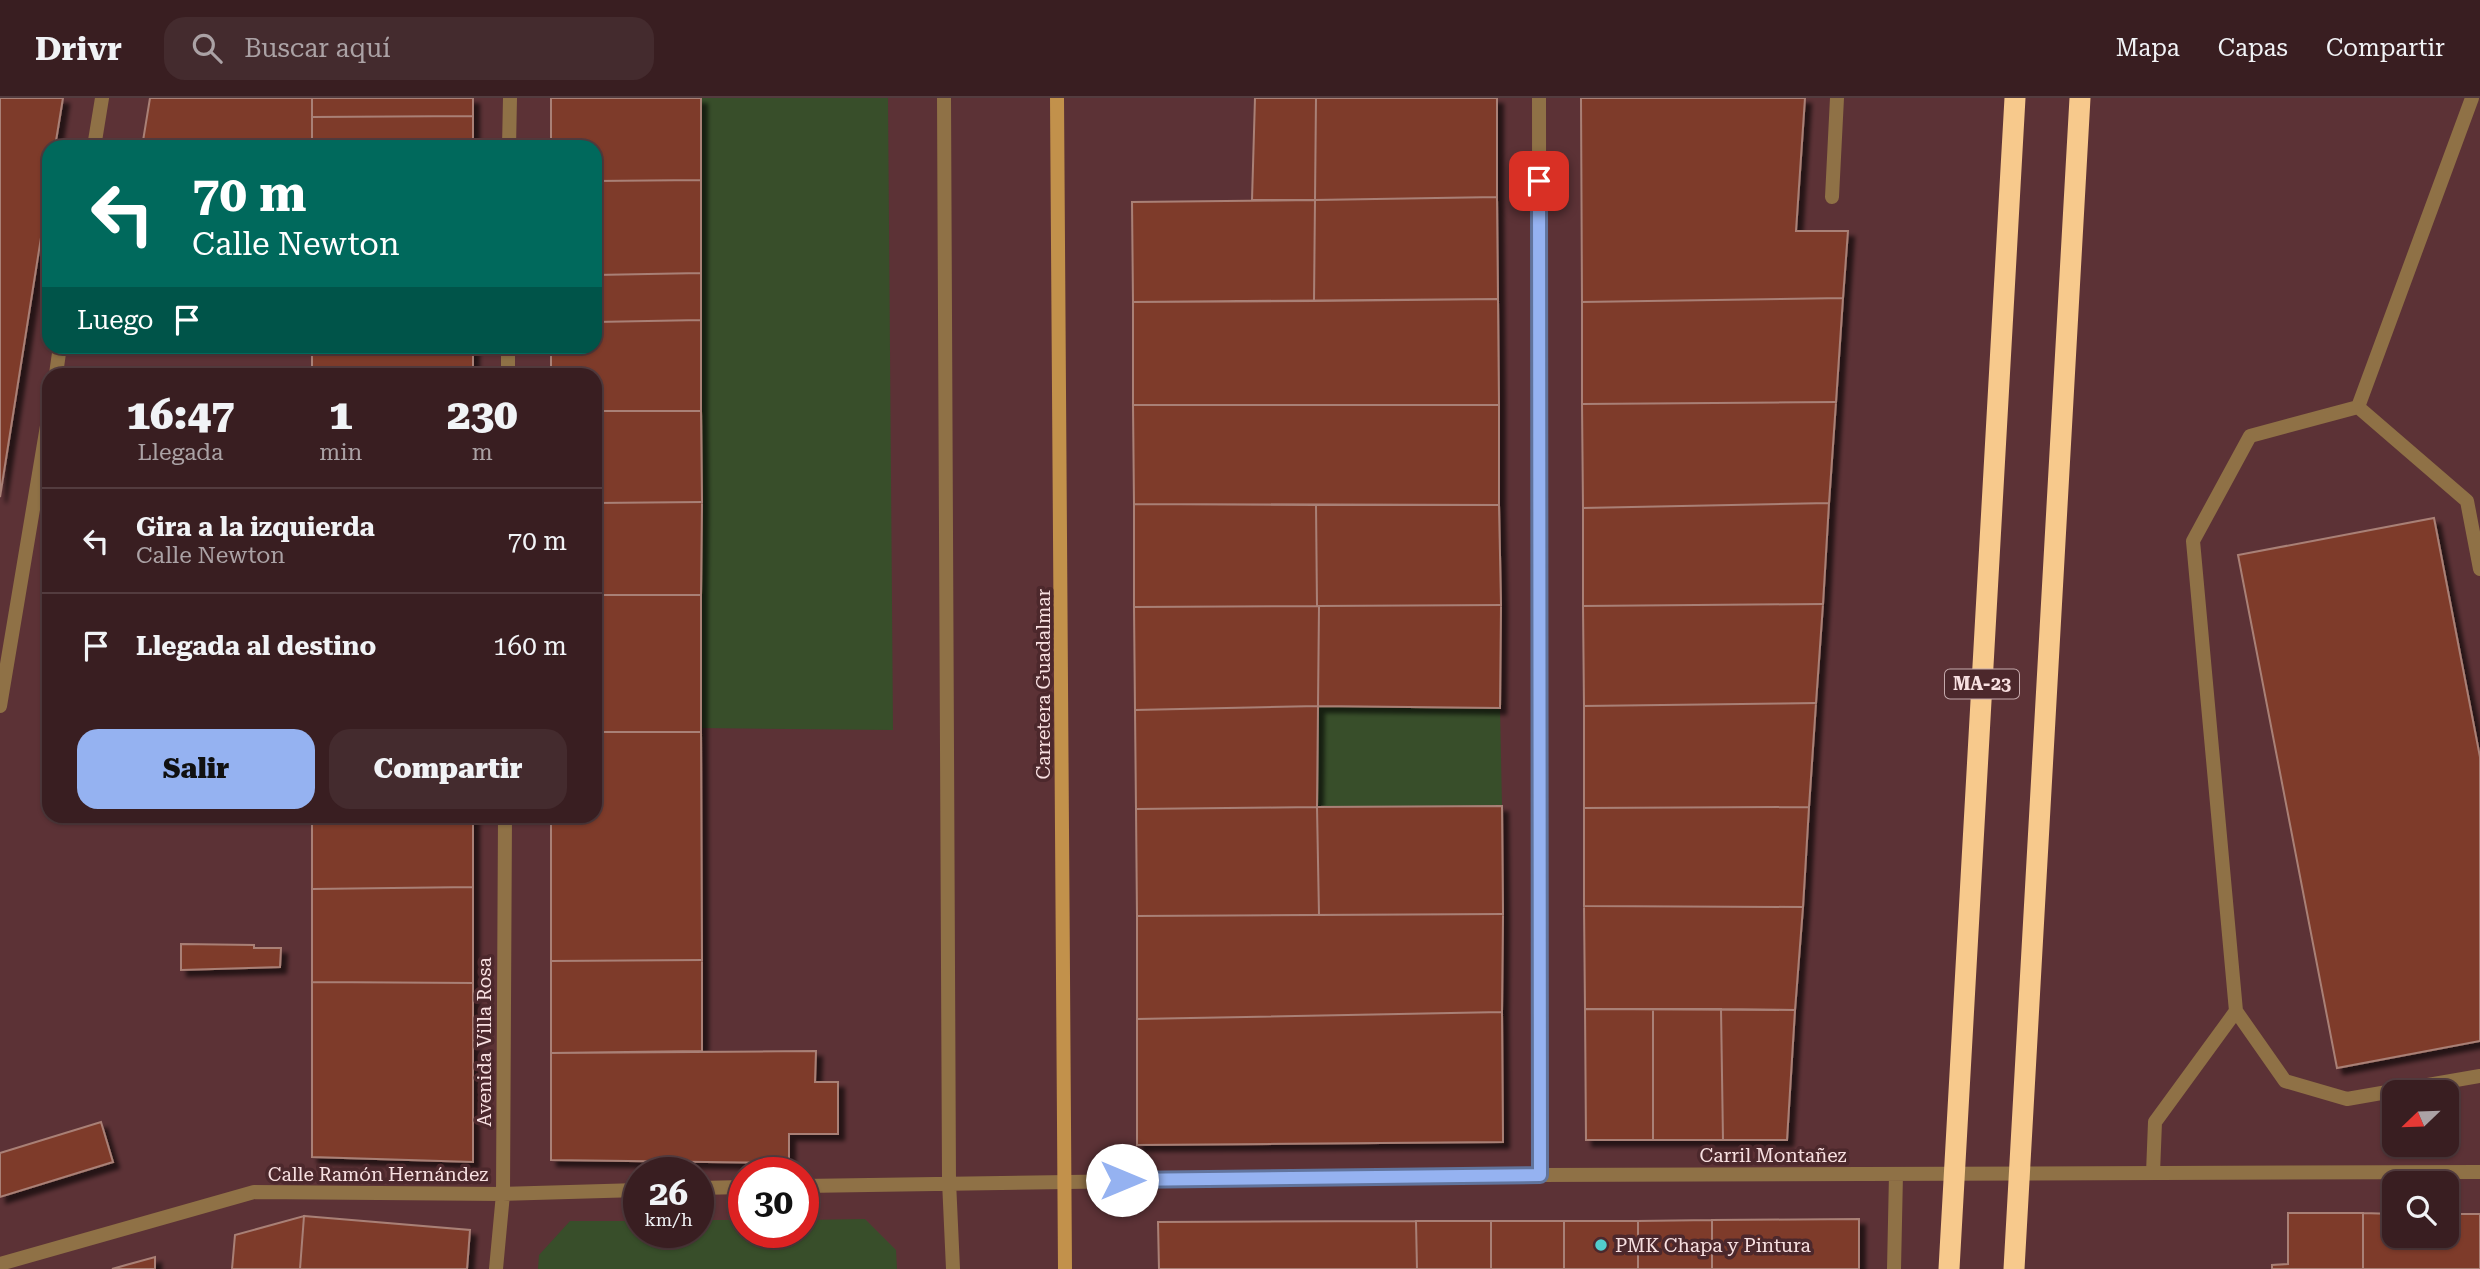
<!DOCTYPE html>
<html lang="es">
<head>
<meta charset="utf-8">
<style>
  body { margin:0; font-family:"Roboto Serif",serif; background:#442b2e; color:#f1f3f6; height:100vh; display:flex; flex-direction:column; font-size:26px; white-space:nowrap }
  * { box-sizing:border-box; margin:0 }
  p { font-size:23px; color:#aba2a5 }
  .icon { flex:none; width:38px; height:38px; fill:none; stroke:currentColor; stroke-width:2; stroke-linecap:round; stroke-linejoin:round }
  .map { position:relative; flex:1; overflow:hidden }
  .sheet { position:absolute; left:42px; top:270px; width:560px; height:455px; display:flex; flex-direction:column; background:#391e21; border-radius:21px; box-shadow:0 2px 5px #0004,0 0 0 2px #533c3f }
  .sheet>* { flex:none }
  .top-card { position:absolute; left:42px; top:42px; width:560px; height:214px; border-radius:21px; box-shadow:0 2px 5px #0004,0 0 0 2px #533c3f; background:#00695c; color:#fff; overflow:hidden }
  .needle { width:46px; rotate:247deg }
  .fabs { position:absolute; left:2382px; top:982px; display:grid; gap:14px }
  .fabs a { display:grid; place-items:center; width:77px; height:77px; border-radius:14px; background:#391e21; box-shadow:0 2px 5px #0004,0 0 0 2px #533c3f; font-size:35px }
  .speed { position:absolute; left:623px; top:1059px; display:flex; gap:14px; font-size:35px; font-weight:700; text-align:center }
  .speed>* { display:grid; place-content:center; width:91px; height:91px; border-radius:50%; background:#391e21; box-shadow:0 2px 5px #0004,0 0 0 2px #533c3f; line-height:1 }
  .speed small { font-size:18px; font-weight:400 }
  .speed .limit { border:10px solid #d22; background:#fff; color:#111 }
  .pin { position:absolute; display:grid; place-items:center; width:60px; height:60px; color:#fff; margin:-30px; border-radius:14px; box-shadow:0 4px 10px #0006 }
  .me { position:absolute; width:77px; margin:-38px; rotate:90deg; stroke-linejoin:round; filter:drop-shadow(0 0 5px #0008) }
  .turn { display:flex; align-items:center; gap:24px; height:147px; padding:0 35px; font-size:32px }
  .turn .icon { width:91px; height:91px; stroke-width:2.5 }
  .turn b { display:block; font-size:49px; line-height:60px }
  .then { display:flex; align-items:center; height:66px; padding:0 35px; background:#0003; gap:14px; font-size:26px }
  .eta { display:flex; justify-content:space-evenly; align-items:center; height:119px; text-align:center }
  .eta b { font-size:42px; font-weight:800; line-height:49px }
  .cta { display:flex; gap:14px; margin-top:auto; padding:14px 35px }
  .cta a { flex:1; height:80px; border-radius:21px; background:#95b2f1; color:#111; font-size:28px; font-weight:800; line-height:80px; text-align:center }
  .cta a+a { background:#442b2e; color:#f1f3f6 }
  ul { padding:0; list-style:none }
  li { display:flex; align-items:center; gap:21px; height:105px; padding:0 35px; border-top:2px solid #533c3f }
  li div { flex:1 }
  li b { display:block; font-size:26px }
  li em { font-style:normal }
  header { display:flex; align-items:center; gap:42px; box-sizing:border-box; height:98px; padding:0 35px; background:#391e21; border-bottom:2px solid #533c3f }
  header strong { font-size:33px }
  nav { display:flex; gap:38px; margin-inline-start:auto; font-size:24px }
  .search { width:490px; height:63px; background:#442b2e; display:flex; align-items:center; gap:18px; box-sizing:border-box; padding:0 24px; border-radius:21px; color:#aba2a5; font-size:26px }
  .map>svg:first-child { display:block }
  .built { fill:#5c3236; fill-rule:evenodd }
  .green { fill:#384e2a }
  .building { fill:#7e3b2b; stroke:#a98076; stroke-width:2; filter:url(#shadow) }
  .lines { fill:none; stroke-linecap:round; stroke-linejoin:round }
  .lane { stroke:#8f7146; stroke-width:14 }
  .street { stroke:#8f7146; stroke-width:14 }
  .secondary { stroke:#c2914b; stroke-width:14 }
  .highway-bridge { stroke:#f7c98c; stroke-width:21 }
  .route-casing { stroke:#61749d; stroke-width:18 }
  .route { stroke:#95b2f1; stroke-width:12 }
  .poi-dot { fill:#52cdcc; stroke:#4c282c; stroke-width:2.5 }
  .labels { text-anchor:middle; stroke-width:7; stroke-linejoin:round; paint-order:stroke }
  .shield { fill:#4c282c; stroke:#c4a9ab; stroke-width:2 }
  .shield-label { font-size:18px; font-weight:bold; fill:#f8e0e1 }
  .street-label { font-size:19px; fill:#f8e0e1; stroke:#4c282c }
  .poi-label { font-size:19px; fill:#f8e0e1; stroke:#4c282c; text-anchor:start }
</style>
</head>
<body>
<header>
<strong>Drivr</strong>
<div class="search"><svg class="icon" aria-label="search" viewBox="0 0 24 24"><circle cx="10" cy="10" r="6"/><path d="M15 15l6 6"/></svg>Buscar aquí</div>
<nav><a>Mapa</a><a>Capas</a><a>Compartir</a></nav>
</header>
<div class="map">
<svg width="2480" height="1171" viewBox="0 0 2480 1171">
  <defs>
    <filter id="shadow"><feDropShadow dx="6" dy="6" stdDeviation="2" flood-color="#0009"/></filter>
  </defs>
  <rect width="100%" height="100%" fill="#4c282c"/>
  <path class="built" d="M0,0h2480v1171h-2480zM49,49h546v199h-546zM49,276h546v442h-546zM2394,994h52v52h-52zM639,1074h59v60h-59zM744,1074h59v60h-59zM2394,1085h52v53h-52z"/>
  <path class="green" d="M701,0h187l5,632 -192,-2z
    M1318,608l182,2 2,98 -185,1z
    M865,1121l31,31 1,19h-359l1,-14 31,-34h69v11h59v-12h46v12h59v-12z"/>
  <path class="building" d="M0,0h63l-8,49h-6v40l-49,310z
    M150,0h162v49h-170z
    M312,0h161v18l-161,1z
    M551,0h150v82l-106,1v-34h-44z
    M1255,0h61l-1,102h-63z
    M1316,0h181v99l-182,3z
    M1581,0h224l-9,133h52l-5,67 -261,4z
    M473,18v31h-161v-30z
    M701,82v93l-106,2v-94z
    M1497,99l1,102 -184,2 1,-101z
    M1315,102l-1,101 -181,1 -1,-100z
    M701,175v47l-106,2v-47z
    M1843,200l-7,104 -254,2v-102z
    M1498,201l1,106h-366v-103z
    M701,222v91h-106v-37h-44v-28h44v-24z
    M312,248h161v28h-161z
    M1836,304l-7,101 -246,5 -1,-104z
    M1133,307h366v100l-365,-1z
    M595,313h106l1,91 -107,1z
    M702,404l-1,93h-106v-92z
    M1829,405l-6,101 -240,2v-98z
    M1134,406l182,1 1,101 -183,1z
    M1316,407h183l2,100 -184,1z
    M2434,420l46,239v284l-143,27 -99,-513z
    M595,497h106v137h-106z
    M1823,506l-7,99 -232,3 -1,-100z
    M1501,507l-1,103 -182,-2 1,-100z
    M1319,508l-1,100 -183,4 -1,-103z
    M1816,605l-7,104 -225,1v-102z
    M1318,608l-1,101 -181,2 -1,-99z
    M595,634h106l1,228 -151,1v-145h44z
    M1502,708l1,108 -184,1 -2,-108z
    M1317,709l2,108 -182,1 -1,-107z
    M1809,709l-6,100 -219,-1v-98z
    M312,718h161v71l-161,2z
    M473,789v96l-161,-1v-93z
    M1584,808l219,1 -8,103 -210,-1z
    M1503,816l-1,98 -365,7v-103z
    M181,846l73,1v3h27l-1,19 -99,3z
    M702,862v91l-151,2v-92z
    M312,884l161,1v179l-161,-5z
    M1585,911h68v131h-67z
    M1653,911h68l2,131h-70z
    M1721,911l74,1 -8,130h-64z
    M1502,914l1,130 -366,3v-126z
    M816,953l-1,31h23v52h-49v29l-238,-3v-107z
    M101,1024l12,40 -113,35v-44z
    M2288,1115h75v56h-91v-4l16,-1z
    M2363,1115l31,1v22h52v-22h34v55h-117z
    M304,1118l-4,53h-68l3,-34z
    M304,1118l166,14 -3,39h-167z
    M1859,1121v50h-147v-49z
    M1712,1122v49h-74v-48z
    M1416,1123l1,48h-258l-1,-47z
    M1416,1123h75v48h-74z
    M1491,1123h73v48h-73z
    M1564,1123h74v48h-74z
    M155,1159v12h-43l14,-4z"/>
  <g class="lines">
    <path class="lane" d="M2358,309l-108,29 -57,105 43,470 49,70 62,18 133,-23
      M2358,309l114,-309
      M2358,309l109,94 13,68
      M2153,1075l2,-51 81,-111"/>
    <path class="street" d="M944,0l5,1083 4,88
      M1539,0l1,1077
      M94,49l8,-49
      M509,49l1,-49
      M1832,99l5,-99
      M56,276l4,-28
      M508,276v-28
      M0,608l49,-292
      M803,1088l737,-11 940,-3
      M698,1090l46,-1
      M0,1166l254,-72 249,2 136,-4
      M496,1171l7,-75 2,-378
      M1894,1171l2,-95"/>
    <path class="secondary" d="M1057,0l8,1171"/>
    <path class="highway-bridge" d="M1949,1171l66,-1171
      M2014,1171l66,-1171"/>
  </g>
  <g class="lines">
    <g class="route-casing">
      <path id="route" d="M1122,1082l418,-5 -1,-994"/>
    </g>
    <use href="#route" class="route"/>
  </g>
  <circle class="poi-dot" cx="1601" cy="1147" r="7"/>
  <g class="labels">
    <rect class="shield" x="1945" y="571.5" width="74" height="29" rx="5"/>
    <g class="shield-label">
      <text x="1982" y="592">MA-23</text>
    </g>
    <g class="street-label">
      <text transform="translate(1043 586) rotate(-90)" y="7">Carretera Guadalmar</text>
      <text transform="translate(484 944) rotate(-90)" y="7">Avenida Villa Rosa</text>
      <text x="1773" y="1064">Carril Montañez</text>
      <text x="378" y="1083">Calle Ramón Hernández</text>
    </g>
    <g class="poi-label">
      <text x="1615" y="1154">PMK Chapa y Pintura</text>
    </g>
  </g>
</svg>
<div class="fabs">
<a><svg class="needle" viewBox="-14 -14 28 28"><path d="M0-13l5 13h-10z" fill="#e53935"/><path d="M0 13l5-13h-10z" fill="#aba2a5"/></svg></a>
<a><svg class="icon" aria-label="search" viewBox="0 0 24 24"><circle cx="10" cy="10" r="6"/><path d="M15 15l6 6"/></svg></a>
</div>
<div class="speed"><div>26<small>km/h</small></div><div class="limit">30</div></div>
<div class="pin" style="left:1539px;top:83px;background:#d93025"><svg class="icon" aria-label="arrive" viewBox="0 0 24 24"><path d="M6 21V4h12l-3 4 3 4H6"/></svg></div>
<svg class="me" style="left:1122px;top:1082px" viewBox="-20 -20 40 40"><circle r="19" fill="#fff"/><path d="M0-13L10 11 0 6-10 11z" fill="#95b2f1"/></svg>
<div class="top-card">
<div class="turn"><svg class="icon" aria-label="left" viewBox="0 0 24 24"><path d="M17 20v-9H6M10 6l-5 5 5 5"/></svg><div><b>70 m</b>Calle Newton</div></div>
<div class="then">Luego<svg class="icon" aria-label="arrive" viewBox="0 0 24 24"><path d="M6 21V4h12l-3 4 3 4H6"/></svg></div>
</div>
<section class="sheet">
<div class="eta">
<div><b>16:47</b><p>Llegada</p></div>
<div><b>1</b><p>min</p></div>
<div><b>230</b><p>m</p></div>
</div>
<ul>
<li><svg class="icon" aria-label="left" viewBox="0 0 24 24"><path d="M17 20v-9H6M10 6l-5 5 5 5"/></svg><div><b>Gira a la izquierda</b><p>Calle Newton</p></div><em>70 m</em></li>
<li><svg class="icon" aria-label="arrive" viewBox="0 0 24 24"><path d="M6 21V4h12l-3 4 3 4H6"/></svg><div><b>Llegada al destino</b></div><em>160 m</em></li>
</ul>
<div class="cta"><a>Salir</a><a>Compartir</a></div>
</section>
</div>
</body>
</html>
